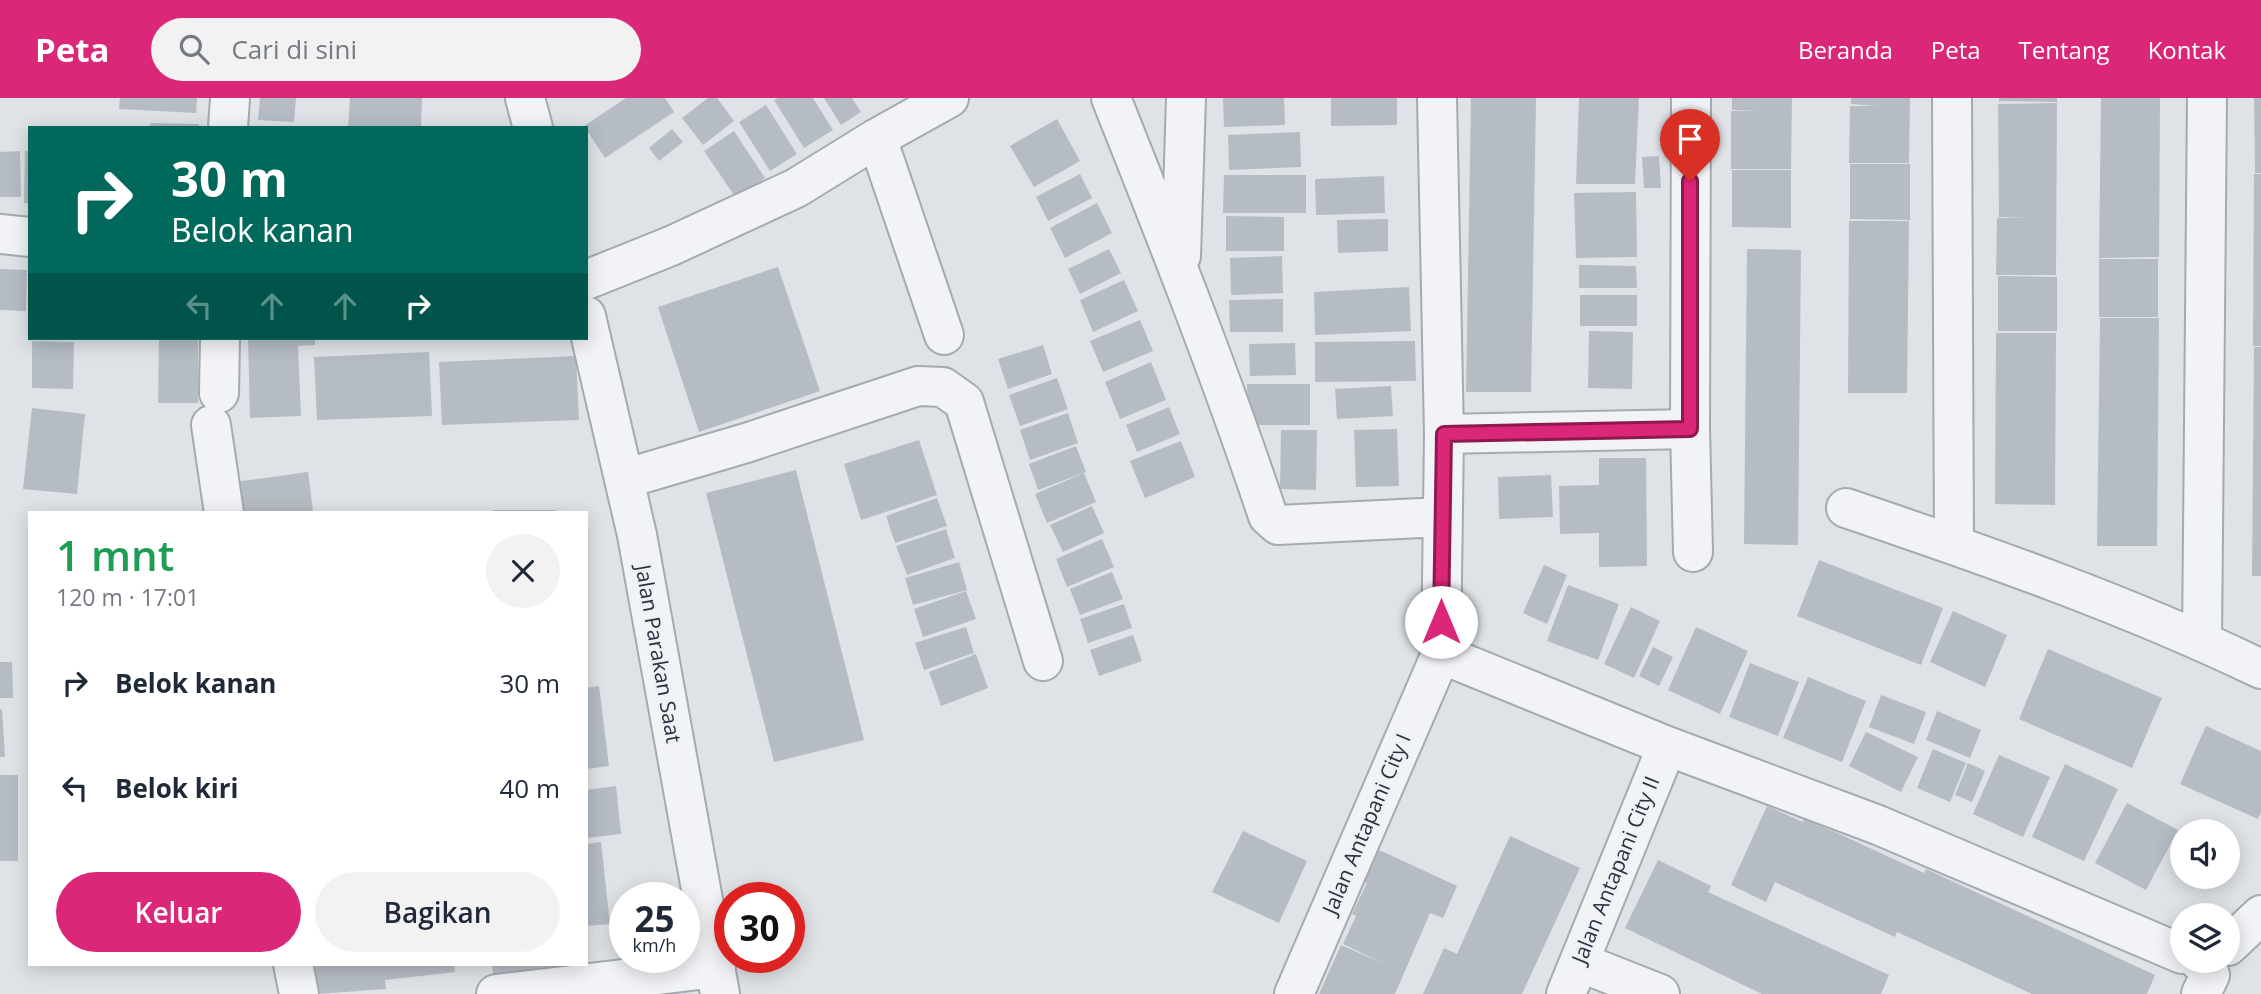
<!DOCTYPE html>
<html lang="id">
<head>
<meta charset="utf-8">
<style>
  body { margin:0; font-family:"Open Sans",sans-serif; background:#f2f2f3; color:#1f2937; height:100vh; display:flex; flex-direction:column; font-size:26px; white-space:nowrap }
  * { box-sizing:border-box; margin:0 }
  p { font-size:23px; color:#747a83 }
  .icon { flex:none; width:38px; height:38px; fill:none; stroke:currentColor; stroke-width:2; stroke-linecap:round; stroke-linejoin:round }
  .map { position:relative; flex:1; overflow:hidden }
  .sheet { position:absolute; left:28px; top:413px; width:560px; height:455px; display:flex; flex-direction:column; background:#fff; border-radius:0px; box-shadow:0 4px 18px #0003 }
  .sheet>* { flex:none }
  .banner { position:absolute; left:28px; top:28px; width:560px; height:214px; border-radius:0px; box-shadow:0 4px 18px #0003; background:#00695c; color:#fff; overflow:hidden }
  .buttons { position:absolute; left:2170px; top:721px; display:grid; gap:14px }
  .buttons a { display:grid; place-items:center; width:70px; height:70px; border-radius:50%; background:#fff; box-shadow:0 4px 18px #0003; font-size:35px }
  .speed { position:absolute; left:609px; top:784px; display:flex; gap:14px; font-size:35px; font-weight:700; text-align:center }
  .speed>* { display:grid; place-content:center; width:91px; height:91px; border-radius:50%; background:#fff; box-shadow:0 4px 18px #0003; line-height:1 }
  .speed small { font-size:18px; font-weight:400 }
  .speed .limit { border:10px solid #d22; background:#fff; color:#111 }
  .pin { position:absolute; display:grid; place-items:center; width:60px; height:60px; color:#fff; margin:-72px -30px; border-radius:50% 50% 50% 0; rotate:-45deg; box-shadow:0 0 7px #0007 }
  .pin .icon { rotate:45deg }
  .me { position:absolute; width:77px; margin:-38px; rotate:0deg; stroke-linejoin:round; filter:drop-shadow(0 0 5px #0008) }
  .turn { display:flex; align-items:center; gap:24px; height:147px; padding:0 28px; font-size:32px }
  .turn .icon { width:91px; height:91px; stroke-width:2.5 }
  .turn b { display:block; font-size:49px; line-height:60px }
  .lanes { display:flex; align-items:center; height:66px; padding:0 28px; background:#0003; justify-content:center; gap:35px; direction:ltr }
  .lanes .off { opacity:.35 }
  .round { display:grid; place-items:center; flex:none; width:74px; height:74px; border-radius:37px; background:#f2f2f3 }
  .overview { display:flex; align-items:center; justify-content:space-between; height:119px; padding:0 28px }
  h1 { font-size:42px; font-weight:600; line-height:52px; color:#1e9e55 }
  .button { display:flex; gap:14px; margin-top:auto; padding:14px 28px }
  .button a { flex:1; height:80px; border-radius:42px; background:#db2777; color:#fff; font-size:28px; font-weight:600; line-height:80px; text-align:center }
  .button a+a { background:#f2f2f3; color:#1f2937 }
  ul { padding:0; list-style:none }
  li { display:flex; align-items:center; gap:21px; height:105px; padding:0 28px }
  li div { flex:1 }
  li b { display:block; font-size:26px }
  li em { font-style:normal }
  header { display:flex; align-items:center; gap:42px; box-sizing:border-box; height:98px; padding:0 35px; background:#db2777; color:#fff }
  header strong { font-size:33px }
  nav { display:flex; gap:38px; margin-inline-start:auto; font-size:24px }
  .search { width:490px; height:63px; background:#f2f2f3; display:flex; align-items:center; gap:18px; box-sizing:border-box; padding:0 24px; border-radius:38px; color:#747a83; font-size:26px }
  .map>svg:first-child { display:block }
  .building { fill:#b6bcc4 }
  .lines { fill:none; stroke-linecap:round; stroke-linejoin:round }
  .minor-casing { stroke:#a5aab1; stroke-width:42 }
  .minor { stroke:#f1f3f6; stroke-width:38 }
  .route-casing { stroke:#8e194d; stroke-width:18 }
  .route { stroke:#db2777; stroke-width:12 }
  .labels { text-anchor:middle; stroke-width:5; stroke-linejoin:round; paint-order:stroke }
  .street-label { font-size:21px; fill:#29313e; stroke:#eef1f5 }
</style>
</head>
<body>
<header>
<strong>Peta</strong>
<div class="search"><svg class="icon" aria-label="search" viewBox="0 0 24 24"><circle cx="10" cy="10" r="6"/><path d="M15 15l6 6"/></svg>Cari di sini</div>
<nav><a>Beranda</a><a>Peta</a><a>Tentang</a><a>Kontak</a></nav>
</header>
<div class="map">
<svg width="2261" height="896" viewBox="0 0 2261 896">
  <rect width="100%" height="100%" fill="#dfe3e7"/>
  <path class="building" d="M120,0h77l-1,15 -77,-4z
    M260,0h36l-2,24 -36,-2z
    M350,0h72l-1,30h-73z
    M626,0h39l9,14 -69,46 -21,-32z
    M708,0h9l17,23 -31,24 -21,-27z
    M778,0h35l20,32 -29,18 -30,-48z
    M824,0h28l9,14 -20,13z
    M1223,0h61l1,27 -61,2z
    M1331,0h66v27l-66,1z
    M1471,0h65l-5,294h-65z
    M1579,0h60l-4,86h-59z
    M1732,0h60l-1,71h-60v-58h28l-27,-1z
    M1851,0h59l-1,65h-60l1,-57h28l-27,-2z
    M1999,0h58v4l-58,-1z
    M2101,0h59l-1,159 -60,1z
    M2254,0h7v75h-6z
    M2057,5l-1,172h-60l1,-57h30l-28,-1 -1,-113z
    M766,7l31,49 -27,17 -31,-49z
    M1057,21l23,42 -46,26 -24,-41z
    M150,25l49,1v4h-49z
    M672,31l11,13 -24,19 -10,-13z
    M734,33l31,47 -29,20 -32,-47z
    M1300,34l1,35 -72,3 -1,-35z
    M20,53l1,46h-21v-45z
    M25,53h5v52h-6z
    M1659,58l2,32h-17l-2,-31z
    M1850,66h60v56l-60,-1z
    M1732,72h59v58l-59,-1z
    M1080,76l12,24 -44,23 -12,-24z
    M2254,76h7v172h-8z
    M1224,77h82v38h-83z
    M1384,78l1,37 -69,2 -1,-36z
    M1636,94l1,65 -61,1 -2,-65z
    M1097,105l15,30 -47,25 -15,-30z
    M1226,118l58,1v34h-58z
    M1388,121v32l-50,2 -1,-33z
    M1849,123h60l-2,172h-59z
    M1109,151l12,24 -41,21 -12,-25z
    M1747,151l54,1 -3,295 -54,-1z
    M1282,158l1,37 -52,2 -1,-37z
    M2099,161h59v58h-59z
    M1579,167l57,1 1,22h-58z
    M778,169l42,124 -121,41 -41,-125z
    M0,171l27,1 -1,41 -26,-1z
    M1998,178l59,1v54h-59z
    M1124,182l14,31 -45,21 -13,-32z
    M1409,189l2,44 -96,4 -1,-43z
    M1580,197h57v31h-57z
    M1283,201v33h-53l-1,-32z
    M2100,220h59l-2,228h-60z
    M1140,222l13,31 -50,21 -13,-31z
    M1589,233l44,1 -1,57 -44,-1z
    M1996,235h60l-1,172 -60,-1z
    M159,240h39v65h-40z
    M248,240h67v7l-17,1 3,70 -51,2z
    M32,243l42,1 -1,47 -41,-1z
    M1415,243l1,40 -101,1v-40z
    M1295,245l1,32 -46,1 -1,-32z
    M1043,247l9,29 -44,15 -10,-30z
    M2254,249h7v229h-9z
    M429,254l3,64 -115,4 -3,-63z
    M576,258l3,64 -137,5 -3,-63z
    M1151,264l15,38 -46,19 -15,-37z
    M1057,280l11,31 -48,17 -11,-31z
    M1247,286h63v41h-62z
    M1391,288l2,30 -56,3 -2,-30z
    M1169,309l11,27 -43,18 -11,-27z
    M32,310l53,6 -8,80 -54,-5z
    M1068,315l10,30 -48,17 -10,-30z
    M1397,331l2,57 -43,1 -2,-57z
    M1281,332h36l-1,60 -36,-1z
    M919,342l18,55 -76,25 -17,-56z
    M1181,343l14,36 -50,21 -15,-37z
    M1076,348l10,26 -48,18 -9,-26z
    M1599,360h47l1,108 -48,1v-34l-39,1 -1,-48 40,-1z
    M796,372l68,270 -90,22 -68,-269z
    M308,374l5,39 -80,2 -5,-30z
    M1084,375l12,29 -49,21 -12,-29z
    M1551,377l2,42 -54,2 -1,-42z
    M937,400l10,28 -52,17 -9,-27z
    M1092,408l12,27 -41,19 -13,-27z
    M493,412h63v3h-63z
    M946,431l9,29 -48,17 -11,-29z
    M1102,441l12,28 -47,20 -11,-28z
    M1819,462l124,48 -22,57 -124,-49z
    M959,464l8,28 -54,15 -8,-27z
    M1544,467l23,10 -20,49 -24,-11z
    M1112,474l11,27 -43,16 -10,-26z
    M1568,487l51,19 -21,56 -51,-19z
    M966,493l10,28 -53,18 -9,-28z
    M1124,506l8,24 -44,15 -8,-24z
    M1631,509l29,14 -26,57 -30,-14z
    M1953,513l54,24 -22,52 -55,-25z
    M966,529l8,26 -50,17 -9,-27z
    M1696,529l52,24 -28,63 -52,-24z
    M1133,537l9,26 -43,15 -9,-26z
    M1653,549l20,10 -14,29 -20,-10z
    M2048,551l114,49 -30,70 -113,-49z
    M976,556l12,34 -47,18 -12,-34z
    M0,564h12l1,36h-13z
    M1750,565l49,19 -21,54 -49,-19z
    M1808,579l58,24 -24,61 -59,-24z
    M599,588l10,80 -23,3v-81z
    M1881,597l45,17 -12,32 -45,-17z
    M0,611h2l3,48h-5z
    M1937,613l44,19 -11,28 -44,-18z
    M2206,628l55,25v61l-3,7 -78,-35z
    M1866,634l52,25 -17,35 -52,-26z
    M1933,651l33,14 -16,39 -33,-14z
    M1999,657l51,22 -27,60 -50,-23z
    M1968,665l17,8 -13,31 -17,-7z
    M2065,666l53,25 -34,72 -52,-24z
    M0,677h18v86h-18z
    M616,688l5,48 -35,4v-48z
    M2127,705l51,27 -32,60 -51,-27z
    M1767,708l36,16 1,-3 31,13 89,41 2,-4 229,106 -8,19h-115l-104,-48 -31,-14 -2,5 -120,-55 -9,20 -35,-17z
    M1243,733l64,30 -28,62 -67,-31z
    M1510,738l70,32 -58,126h-99l21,-46 13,6z
    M601,744l9,82 -24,2v-82z
    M1373,749l84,39 -14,32 -13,-5 -35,81h-76l22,-49 44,19 -42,-20 13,-28 -4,-2 15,-31 -9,-4z
    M1658,762l53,26 -3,6 181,83 -8,19h-119l-137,-66z
    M314,866h140l1,8 -70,8 1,9 -69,5z
    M492,866h62l1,10 -61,7z"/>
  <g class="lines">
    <g class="minor-casing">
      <path id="minor" d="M525,0l8,30
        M1111,0c55,138 110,277 157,418l10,9 163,-8
        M1952,0l2,447
        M228,30l2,-30
        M877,40l67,197
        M0,136l30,3
        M1181,158l5,-158
        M586,182l85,-34 125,-58 81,-50 72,-40
        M586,218l51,219 83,459
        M219,295l1,-55
        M211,327l13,88
        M1690,331l1,-331
        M1444,336l246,-5 3,123
        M624,381l122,-36 172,-57 25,1 21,15 79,259
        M1846,410c139,47 282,97 415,161
        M2202,543l5,-543
        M1441,556l226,92 211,79 304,129
        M2228,848l33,-31
        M2199,863l8,4 3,10 -9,19
        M1579,864l81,32
        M293,866l6,30
        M496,896l220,-26
        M1294,896l147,-340 3,-220 -7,-336
        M1566,896l101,-248"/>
    </g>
    <use href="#minor" class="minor"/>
  </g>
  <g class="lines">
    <g class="route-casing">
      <path id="route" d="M1441,524l3,-188 246,-5v-248"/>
    </g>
    <use href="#route" class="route"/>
  </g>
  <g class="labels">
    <g class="street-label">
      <text transform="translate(658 556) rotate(80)" y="7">Jalan Parakan Saat</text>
      <text transform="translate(1367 726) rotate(-67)" y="7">Jalan Antapani City I</text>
      <text transform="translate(1616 772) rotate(-68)" y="7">Jalan Antapani City II</text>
    </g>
  </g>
</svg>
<div class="buttons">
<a><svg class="icon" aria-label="sound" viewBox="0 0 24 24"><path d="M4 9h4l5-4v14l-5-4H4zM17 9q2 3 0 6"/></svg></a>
<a><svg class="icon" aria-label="layers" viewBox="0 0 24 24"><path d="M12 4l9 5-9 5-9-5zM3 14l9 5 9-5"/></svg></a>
</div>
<div class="speed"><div>25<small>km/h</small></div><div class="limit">30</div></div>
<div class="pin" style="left:1690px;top:83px;background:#d93025"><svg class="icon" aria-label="arrive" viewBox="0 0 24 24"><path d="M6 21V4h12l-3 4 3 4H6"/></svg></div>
<svg class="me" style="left:1441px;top:524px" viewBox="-20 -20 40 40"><circle r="19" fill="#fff"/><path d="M0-13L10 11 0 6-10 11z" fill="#db2777"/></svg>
<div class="banner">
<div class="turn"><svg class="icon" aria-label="right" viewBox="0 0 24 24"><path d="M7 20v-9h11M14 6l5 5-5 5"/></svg><div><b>30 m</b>Belok kanan</div></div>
<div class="lanes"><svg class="icon off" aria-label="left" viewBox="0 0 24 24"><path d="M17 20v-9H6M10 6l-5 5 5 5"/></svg><svg class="icon off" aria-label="ahead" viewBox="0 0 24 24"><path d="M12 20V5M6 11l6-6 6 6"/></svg><svg class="icon off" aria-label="ahead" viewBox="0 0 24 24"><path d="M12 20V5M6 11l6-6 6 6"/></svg><svg class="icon" aria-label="right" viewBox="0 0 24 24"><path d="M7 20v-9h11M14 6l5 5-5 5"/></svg></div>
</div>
<section class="sheet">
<div class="overview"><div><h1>1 mnt</h1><p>120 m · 17:01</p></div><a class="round"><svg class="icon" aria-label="close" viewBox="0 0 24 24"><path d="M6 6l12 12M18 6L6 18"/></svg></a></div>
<ul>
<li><svg class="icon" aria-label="right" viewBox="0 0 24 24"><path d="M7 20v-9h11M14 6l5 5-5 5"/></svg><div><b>Belok kanan</b></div><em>30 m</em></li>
<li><svg class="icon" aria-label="left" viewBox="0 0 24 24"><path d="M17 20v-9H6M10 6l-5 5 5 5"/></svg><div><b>Belok kiri</b></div><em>40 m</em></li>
</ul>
<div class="button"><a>Keluar</a><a>Bagikan</a></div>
</section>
</div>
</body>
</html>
